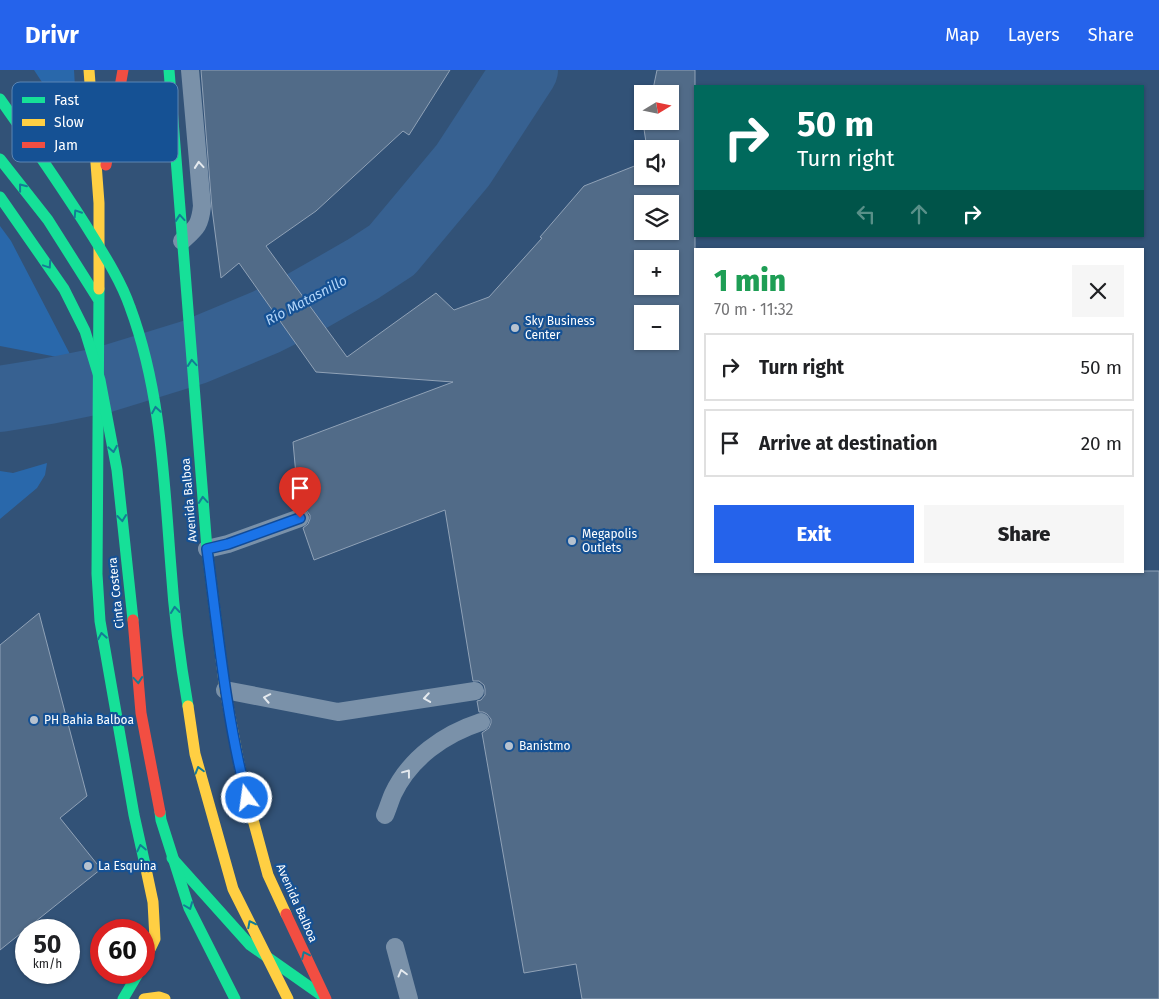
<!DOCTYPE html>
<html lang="en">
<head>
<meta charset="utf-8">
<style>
  body { margin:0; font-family:"Fira Sans",sans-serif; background:#f6f6f6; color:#202124; height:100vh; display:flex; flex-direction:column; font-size:19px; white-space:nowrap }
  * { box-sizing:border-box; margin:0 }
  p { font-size:16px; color:#757577 }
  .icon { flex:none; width:28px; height:28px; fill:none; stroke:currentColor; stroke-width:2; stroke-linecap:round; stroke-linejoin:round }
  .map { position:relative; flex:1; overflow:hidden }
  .drawer { position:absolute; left:694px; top:178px; width:450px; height:325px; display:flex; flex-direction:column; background:#fff; border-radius:0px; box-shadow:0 1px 4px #0004 }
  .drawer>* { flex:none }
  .top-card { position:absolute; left:694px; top:15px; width:450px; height:152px; border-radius:0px; box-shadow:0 1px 4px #0004; background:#00695c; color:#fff; overflow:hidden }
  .needle { width:32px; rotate:80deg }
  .controls { position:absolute; left:634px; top:15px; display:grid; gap:10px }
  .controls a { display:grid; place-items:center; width:45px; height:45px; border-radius:0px; background:#fff; box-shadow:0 1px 4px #0004; font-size:25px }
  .speed { position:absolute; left:15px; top:849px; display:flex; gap:10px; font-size:25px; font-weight:700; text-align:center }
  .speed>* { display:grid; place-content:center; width:65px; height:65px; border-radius:50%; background:#fff; box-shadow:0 1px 4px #0004; line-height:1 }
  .speed small { font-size:12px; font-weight:400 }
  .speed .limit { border:8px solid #d22; background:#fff; color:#111 }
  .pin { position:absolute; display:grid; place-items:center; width:42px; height:42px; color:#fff; margin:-51px -21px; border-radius:50% 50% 50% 0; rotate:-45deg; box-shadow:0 0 5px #0007 }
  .pin .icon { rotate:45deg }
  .me { position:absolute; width:55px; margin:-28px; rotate:346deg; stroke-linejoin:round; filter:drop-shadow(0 0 4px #0008) }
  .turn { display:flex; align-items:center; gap:18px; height:105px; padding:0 20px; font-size:22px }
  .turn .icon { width:65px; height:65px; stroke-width:2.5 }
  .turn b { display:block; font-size:35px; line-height:42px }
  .lanes { display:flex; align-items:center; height:48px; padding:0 20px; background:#0003; justify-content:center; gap:25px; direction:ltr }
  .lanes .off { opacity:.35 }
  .round { display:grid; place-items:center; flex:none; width:52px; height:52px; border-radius:0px; background:#f6f6f6 }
  .summary { display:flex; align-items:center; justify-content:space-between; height:85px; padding:0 20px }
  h1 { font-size:30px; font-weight:800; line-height:38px; color:#1e9e55 }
  .cta { display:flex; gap:10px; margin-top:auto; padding:10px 20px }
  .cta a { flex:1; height:58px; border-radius:0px; background:#2563eb; color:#fff; font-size:20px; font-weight:800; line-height:58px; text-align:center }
  .cta a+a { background:#f6f6f6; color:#202124 }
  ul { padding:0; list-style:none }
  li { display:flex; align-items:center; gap:15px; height:68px; margin:0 10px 8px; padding:0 10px; border:2px solid #e0e0e0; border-radius:0px }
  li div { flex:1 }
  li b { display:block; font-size:19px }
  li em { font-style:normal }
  header { display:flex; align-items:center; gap:30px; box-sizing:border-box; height:70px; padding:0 25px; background:#2563eb; color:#fff }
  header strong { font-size:24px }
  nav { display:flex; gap:28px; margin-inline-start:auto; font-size:18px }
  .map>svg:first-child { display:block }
  .green { fill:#2968ab }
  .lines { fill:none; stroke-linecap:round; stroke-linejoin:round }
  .river { stroke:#376191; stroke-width:66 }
  .building { fill:#516b88; stroke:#90a2b7; fill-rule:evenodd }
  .lane { stroke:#7a91a9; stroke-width:18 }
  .fast { stroke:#16e098; stroke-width:11 }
  .slow { stroke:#ffcf43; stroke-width:11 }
  .jam { stroke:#f24e42; stroke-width:11 }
  .fast-bridge { stroke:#16e098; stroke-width:11 }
  .slow-bridge { stroke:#ffcf43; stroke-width:11 }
  .jam-bridge { stroke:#f24e42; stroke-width:11 }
  .oneway { stroke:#e4e9ee }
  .oneway2 { stroke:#157c95 }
  .route-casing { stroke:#114b97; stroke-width:12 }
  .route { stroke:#1a73e8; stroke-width:9 }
  .poi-dot { fill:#b7c2cf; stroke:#155194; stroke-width:2 }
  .labels { text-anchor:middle; stroke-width:4.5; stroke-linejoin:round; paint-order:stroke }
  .poi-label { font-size:12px; fill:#fff; stroke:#155194; text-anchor:start }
  .street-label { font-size:12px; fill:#fff; stroke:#155194 }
  .water-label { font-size:14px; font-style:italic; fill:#b1d4f8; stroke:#155194 }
  .key { fill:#155194; stroke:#5b85b4; stroke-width:1 }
  .key-label { font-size:14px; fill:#fff }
</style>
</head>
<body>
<header>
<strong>Drivr</strong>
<nav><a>Map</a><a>Layers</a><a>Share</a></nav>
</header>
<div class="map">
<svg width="1159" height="929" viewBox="0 0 1159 929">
  <rect width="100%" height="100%" fill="#325277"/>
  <path class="green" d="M34,0h40l4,67z
    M0,156l11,15 62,119 -73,-14z
    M47,393l-2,12 -8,13 -37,31v-48l13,2z"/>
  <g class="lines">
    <path class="river" d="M0,329l49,-8 54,-11 91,-28 72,-30 34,-17 63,-36 29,-19 71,-85 62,-95"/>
  </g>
  <path class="building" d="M201,0h249l-41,65 -6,-4 -87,80 -50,35 81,111 89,-64 18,17 35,-13 53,-59 -2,-1 44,-51 58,-23v13h28v-27h-23l-3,-20 2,-8h24v-27h-18l5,-24h38v501h464v428h-577l-6,-35 -52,9 -42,-240 7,-5 2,-5v-4l-4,-5 -4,-2h-4l-2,-11 4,-1 4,-5v-6l-1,-4 -5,-4h-6l-28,-171 -131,50 -11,-32 5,-4 2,-5v-4l-4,-5 -7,-2 -6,-66 160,-60 -137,-10 -77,-109 -18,15 -9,-69zM642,134h28v27h-28zM642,189h28v27h-28zM642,244h28v27h-28z
    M39,543l48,183 -27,22 41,51 -101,81v-305z"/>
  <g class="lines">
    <path class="lane" d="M182,171c14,-13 18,-15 20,-35l-12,-136
      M207,479l21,-5 72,-26
      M225,620l113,22 137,-21
      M385,745c3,-7 5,-14 8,-21 17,-36 51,-60 88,-72
      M395,877l14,52"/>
    <path class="fast" d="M169,0l38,479 14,110
      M0,89l48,61 50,79
      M99,219l-2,285 3,47 34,194 12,54
      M172,788l78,87 74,52
      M123,929l16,-27"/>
    <path class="slow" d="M89,0l10,133v86
      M221,589l4,31 17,89 26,96 18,39
      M144,892l11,-23 -2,-37 -7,-33
      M144,929l15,-2 6,2"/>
    <path class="jam" d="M106,95l17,-95
      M286,844l40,85"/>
    <path class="fast-bridge" d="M0,29c29,41 58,83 85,125 16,26 35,54 45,83 31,83 34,173 41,261 3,46 9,92 17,138
      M0,127l64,92 21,42 15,49 17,90 16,150
      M160,742l1,8 28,88 46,91"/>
    <path class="slow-bridge" d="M188,636l7,48 38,135 55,110"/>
    <path class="jam-bridge" d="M133,550l8,93 19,99"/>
  </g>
  <defs><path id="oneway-chevron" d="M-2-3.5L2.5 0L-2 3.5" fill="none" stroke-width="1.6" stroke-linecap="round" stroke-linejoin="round" transform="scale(1.25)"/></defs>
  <g class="oneway">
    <use href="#oneway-chevron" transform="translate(199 95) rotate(-95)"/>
    <use href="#oneway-chevron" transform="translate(267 628) rotate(-169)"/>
    <use href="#oneway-chevron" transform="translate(427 628) rotate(171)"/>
    <use href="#oneway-chevron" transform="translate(407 703) rotate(-53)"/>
    <use href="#oneway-chevron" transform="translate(402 903) rotate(-105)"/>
  </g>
  <g class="oneway2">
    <use href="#oneway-chevron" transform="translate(22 117) rotate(-128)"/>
    <use href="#oneway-chevron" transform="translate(77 143) rotate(-123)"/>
    <use href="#oneway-chevron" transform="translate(180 148) rotate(-95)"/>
    <use href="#oneway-chevron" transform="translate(48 195) rotate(56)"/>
    <use href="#oneway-chevron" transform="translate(192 293) rotate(-95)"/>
    <use href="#oneway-chevron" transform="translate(156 340) rotate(-99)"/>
    <use href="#oneway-chevron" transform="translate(113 379) rotate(80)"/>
    <use href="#oneway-chevron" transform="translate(203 430) rotate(-95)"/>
    <use href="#oneway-chevron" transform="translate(122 448) rotate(83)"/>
    <use href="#oneway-chevron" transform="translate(175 540) rotate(-96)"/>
    <use href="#oneway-chevron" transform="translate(102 566) rotate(-100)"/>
    <use href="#oneway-chevron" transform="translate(138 610) rotate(85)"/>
    <use href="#oneway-chevron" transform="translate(199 700) rotate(-106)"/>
    <use href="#oneway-chevron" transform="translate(141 778) rotate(-102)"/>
    <use href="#oneway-chevron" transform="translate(189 836) rotate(69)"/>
    <use href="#oneway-chevron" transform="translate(251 854) rotate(-117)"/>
    <use href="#oneway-chevron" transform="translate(305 885) rotate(-115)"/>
  </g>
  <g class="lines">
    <g class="route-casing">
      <path id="route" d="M247,728c-21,-81 -29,-166 -40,-249l21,-5 72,-26"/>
    </g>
    <use href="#route" class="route"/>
  </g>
  <g class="poi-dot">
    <circle cx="515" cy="258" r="5"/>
    <circle cx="572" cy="471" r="5"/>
    <circle cx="34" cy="650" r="5"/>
    <circle cx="509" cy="676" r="5"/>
    <circle cx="88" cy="796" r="5"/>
  </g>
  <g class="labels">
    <g class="poi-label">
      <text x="525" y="255">Sky Business<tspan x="525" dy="14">Center</tspan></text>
      <text x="582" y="468">Megapolis<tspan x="582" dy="14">Outlets</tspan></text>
      <text x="44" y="654">PH Bahia Balboa</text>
      <text x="519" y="680">Banistmo</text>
      <text x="98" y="800">La Esquina</text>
    </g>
    <g class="street-label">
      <text transform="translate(189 430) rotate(-95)" y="4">Avenida Balboa</text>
      <text transform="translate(116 523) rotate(-96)" y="4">Cinta Costera</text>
      <text transform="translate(297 833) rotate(66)" y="4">Avenida Balboa</text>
    </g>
    <g class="water-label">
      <text transform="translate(306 230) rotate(-28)" y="5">Río Matasnillo</text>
    </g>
  </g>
  <rect x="12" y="12" width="166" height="80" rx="8" class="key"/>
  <rect x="22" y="27" width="23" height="6" fill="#16e098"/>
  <rect x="22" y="49" width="23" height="7" fill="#ffcf43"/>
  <rect x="22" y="72" width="23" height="6" fill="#f24e42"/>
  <g class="key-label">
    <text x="54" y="35">Fast</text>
    <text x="54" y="57">Slow</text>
    <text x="54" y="80">Jam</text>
  </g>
</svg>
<div class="controls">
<a><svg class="needle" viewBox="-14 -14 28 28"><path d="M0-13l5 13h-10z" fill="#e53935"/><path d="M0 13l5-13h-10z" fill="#757577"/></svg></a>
<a><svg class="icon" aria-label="sound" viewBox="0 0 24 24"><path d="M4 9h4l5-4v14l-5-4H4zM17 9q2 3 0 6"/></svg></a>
<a><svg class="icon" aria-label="layers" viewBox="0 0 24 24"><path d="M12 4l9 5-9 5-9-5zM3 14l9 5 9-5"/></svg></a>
<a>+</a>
<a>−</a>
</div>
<div class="speed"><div>50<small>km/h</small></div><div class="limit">60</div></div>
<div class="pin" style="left:300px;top:448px;background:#d93025"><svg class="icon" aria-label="arrive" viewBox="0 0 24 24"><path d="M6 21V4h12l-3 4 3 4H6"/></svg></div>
<svg class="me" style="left:247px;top:728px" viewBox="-20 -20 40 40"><circle r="17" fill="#1a73e8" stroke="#fff" stroke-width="3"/><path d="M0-11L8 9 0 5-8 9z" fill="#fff"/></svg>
<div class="top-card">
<div class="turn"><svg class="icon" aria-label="right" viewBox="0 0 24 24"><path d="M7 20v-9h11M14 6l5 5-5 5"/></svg><div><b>50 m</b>Turn right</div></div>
<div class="lanes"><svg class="icon off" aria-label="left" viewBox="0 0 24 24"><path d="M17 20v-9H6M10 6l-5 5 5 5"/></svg><svg class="icon off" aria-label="ahead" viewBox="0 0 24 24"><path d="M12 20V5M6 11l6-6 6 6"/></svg><svg class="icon" aria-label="right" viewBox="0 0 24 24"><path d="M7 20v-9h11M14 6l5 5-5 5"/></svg></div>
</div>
<section class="drawer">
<div class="summary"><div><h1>1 min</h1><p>70 m · 11:32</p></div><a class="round"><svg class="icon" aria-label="close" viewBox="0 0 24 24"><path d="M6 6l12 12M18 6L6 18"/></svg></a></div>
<ul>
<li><svg class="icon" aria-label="right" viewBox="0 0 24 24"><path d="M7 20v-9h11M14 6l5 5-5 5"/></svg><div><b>Turn right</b></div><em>50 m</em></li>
<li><svg class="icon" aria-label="arrive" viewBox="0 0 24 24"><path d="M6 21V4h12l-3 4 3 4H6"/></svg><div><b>Arrive at destination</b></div><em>20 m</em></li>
</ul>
<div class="cta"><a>Exit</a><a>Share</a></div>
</section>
</div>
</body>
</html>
